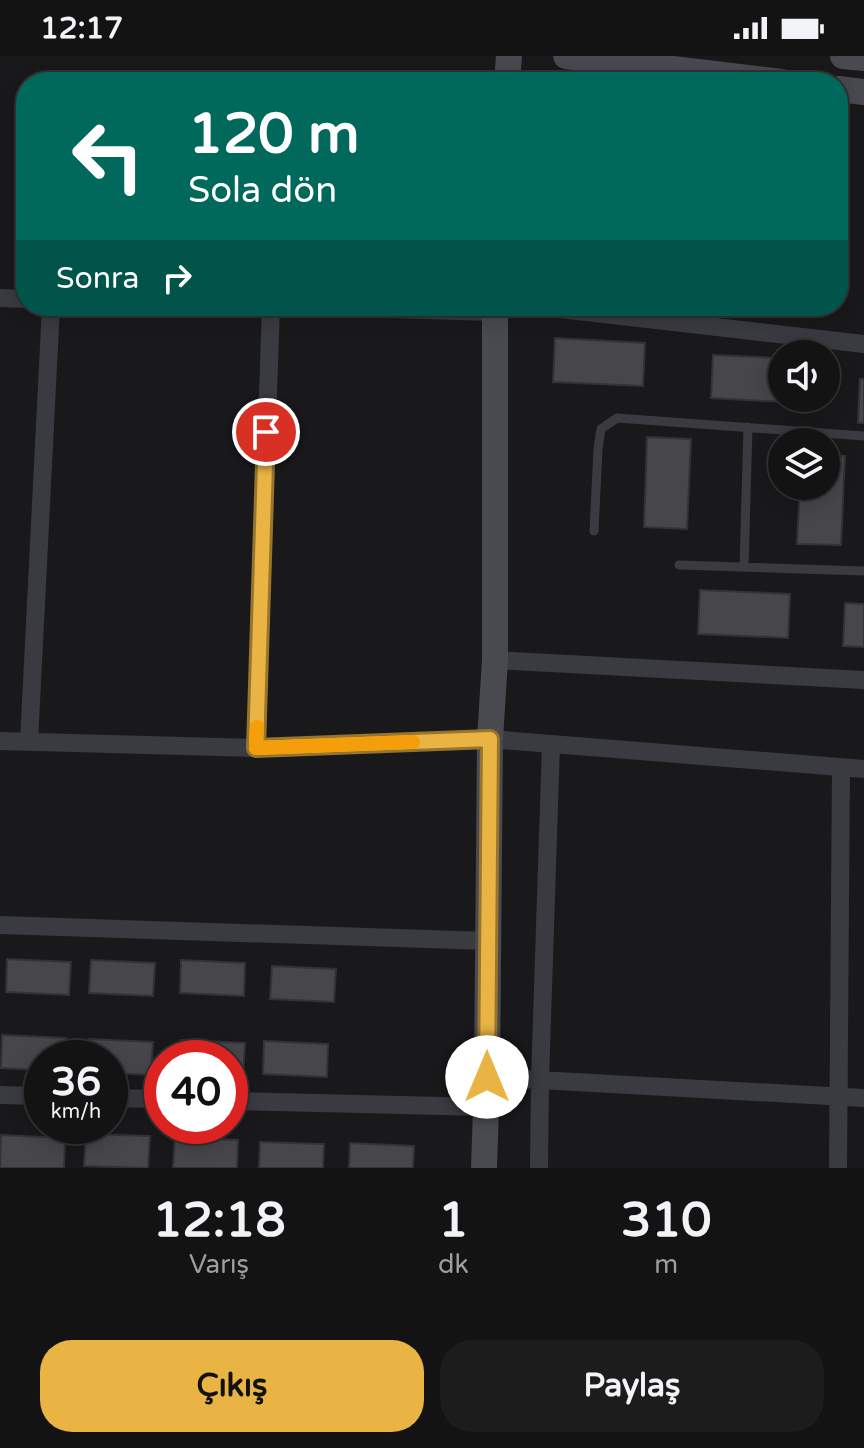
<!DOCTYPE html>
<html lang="tr">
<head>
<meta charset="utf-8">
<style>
  body { margin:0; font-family:"Varela Round",sans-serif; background:#1c1c1d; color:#f1f3f6; height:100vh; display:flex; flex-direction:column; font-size:30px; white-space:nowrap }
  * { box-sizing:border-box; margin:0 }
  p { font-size:26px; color:#9d9ea0 }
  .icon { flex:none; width:44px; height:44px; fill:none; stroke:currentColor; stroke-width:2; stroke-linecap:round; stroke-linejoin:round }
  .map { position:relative; height:1112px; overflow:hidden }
  .side { display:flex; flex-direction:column; background:#131314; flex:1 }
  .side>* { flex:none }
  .guide { position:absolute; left:16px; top:16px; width:832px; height:244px; border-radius:32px; box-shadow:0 4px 20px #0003,0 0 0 2px #323234; background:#00695c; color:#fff; overflow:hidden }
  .fabs { position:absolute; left:768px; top:284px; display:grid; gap:16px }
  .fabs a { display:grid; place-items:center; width:72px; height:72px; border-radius:50%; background:#131314; box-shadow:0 4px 20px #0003,0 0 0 2px #323234; font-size:40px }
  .speed { position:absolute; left:24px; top:984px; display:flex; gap:16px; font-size:40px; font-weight:700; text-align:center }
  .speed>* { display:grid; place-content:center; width:104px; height:104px; border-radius:50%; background:#131314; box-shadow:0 4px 20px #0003,0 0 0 2px #323234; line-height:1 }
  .speed small { font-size:20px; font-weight:400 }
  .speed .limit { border:12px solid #d22; background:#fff; color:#111 }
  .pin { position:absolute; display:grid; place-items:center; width:68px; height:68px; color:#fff; margin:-34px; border:4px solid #fff; border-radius:50%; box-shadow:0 2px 8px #0007 }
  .me { position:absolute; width:88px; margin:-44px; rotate:0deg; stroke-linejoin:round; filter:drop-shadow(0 0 6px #0008) }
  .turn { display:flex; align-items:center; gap:28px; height:168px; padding:0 40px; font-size:36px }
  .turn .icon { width:104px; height:104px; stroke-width:2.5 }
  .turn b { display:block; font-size:56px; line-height:68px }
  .then { display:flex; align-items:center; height:76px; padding:0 40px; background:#0003; gap:16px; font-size:30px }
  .eta { display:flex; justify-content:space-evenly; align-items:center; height:136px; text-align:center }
  .eta b { font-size:48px; font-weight:800; line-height:56px }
  .button { display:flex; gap:16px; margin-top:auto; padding:16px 40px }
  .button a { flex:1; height:92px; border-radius:32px; background:#e9b443; color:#111; font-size:32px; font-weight:800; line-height:92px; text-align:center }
  .button a+a { background:#1c1c1d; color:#f1f3f6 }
  .status { display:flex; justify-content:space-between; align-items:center; height:56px; padding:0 40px; background:#131314; direction:ltr }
  .status svg { height:22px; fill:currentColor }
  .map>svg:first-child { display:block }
  .building { fill:#46464b; stroke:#333337; stroke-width:2 }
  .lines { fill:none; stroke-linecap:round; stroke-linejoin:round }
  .lane { stroke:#3a3b40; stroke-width:9 }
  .street { stroke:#3a3b40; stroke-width:18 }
  .secondary { stroke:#484a50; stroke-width:26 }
  .route-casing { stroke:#97752c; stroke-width:20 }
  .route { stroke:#e9b443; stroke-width:14 }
  .slow { stroke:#f59e0b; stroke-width:14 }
</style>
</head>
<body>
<div class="status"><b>12:17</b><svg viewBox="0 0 49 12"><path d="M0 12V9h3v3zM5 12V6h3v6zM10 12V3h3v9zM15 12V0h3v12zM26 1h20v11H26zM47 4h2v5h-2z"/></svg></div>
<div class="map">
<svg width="864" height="1112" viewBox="0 0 864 1112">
  <rect width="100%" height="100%" fill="#19191b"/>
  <path class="building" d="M555,282l90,5 -2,43 -90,-4z
    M713,299l69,3v40h19v5l-90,-5z
    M860,323h4v44h-6z
    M647,381l44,2 -4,90 -43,-2z
    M826,399l19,1 -4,89 -44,-1 3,-58h26z
    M700,534l90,4 -2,44 -90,-4z
    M845,547l19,1v43l-21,-1z
    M7,903l64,3 -2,33 -63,-3z
    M91,904l64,3 -2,33 -64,-3z
    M181,904l64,3 -1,33 -64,-3z
    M272,910l64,3 -2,33 -64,-3z
    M2,979l64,3 -1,20h-23v12l-41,-2z
    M89,983l64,3 -2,33 -41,-2v-15h-22z
    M181,984l64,3 -2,33 -13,-1v-17h-50z
    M264,985l64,3 -1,33 -64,-3z
    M86,1078l64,2 -2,32 -64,-2z
    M1,1079l64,3 -1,30h-64z
    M175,1081l63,3 -1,28h-64z
    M260,1086l64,2 -1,24h-64z
    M350,1087l64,3 -1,22h-64z"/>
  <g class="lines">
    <path class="lane" d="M594,475l4,-82 3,-20 16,-11 247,18
      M679,509l185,6
      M744,511l4,-140"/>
    <path class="street" d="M0,242l26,1
      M282,250l213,6
      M534,250l330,38
      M495,604l369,20
      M0,685l256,7 234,-9 374,30
      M29,686l22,-436
      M256,692l15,-442
      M0,869l488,16
      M487,1021l377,21
      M0,1039l42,1
      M110,1042l52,1
      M230,1045l255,6
      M539,1112l1,-88 11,-336
      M838,1112l3,-400"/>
    <path class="secondary" d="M566,0l215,26
      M843,0l21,2
      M507,26l2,-26
      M838,33l26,3
      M484,1112l3,-91 3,-338 5,-79v-354"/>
  </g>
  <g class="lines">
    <g class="route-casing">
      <path id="route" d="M266,376l-10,316 234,-9 -3,338"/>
    </g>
    <use href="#route" class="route"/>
    <path class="slow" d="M257,671l-1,21 157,-6"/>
  </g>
</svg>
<div class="fabs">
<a><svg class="icon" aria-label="sound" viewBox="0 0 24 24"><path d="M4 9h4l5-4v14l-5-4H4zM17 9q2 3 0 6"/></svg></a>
<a><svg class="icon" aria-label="layers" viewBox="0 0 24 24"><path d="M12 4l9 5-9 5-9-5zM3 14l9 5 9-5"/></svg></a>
</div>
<div class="speed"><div>36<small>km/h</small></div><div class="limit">40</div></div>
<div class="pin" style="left:266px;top:376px;background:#d93025"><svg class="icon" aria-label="arrive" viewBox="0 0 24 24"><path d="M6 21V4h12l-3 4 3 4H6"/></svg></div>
<svg class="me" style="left:487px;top:1021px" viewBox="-20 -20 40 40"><circle r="19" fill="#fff"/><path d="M0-13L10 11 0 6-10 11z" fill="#e9b443"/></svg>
<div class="guide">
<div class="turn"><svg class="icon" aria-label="left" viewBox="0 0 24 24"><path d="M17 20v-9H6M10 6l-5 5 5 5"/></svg><div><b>120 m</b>Sola dön</div></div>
<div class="then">Sonra<svg class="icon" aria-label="right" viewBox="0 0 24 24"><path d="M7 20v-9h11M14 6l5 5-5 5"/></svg></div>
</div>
</div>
<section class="side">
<div class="eta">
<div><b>12:18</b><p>Varış</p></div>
<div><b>1</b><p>dk</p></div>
<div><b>310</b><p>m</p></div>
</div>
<div class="button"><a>Çıkış</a><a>Paylaş</a></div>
</section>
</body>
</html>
